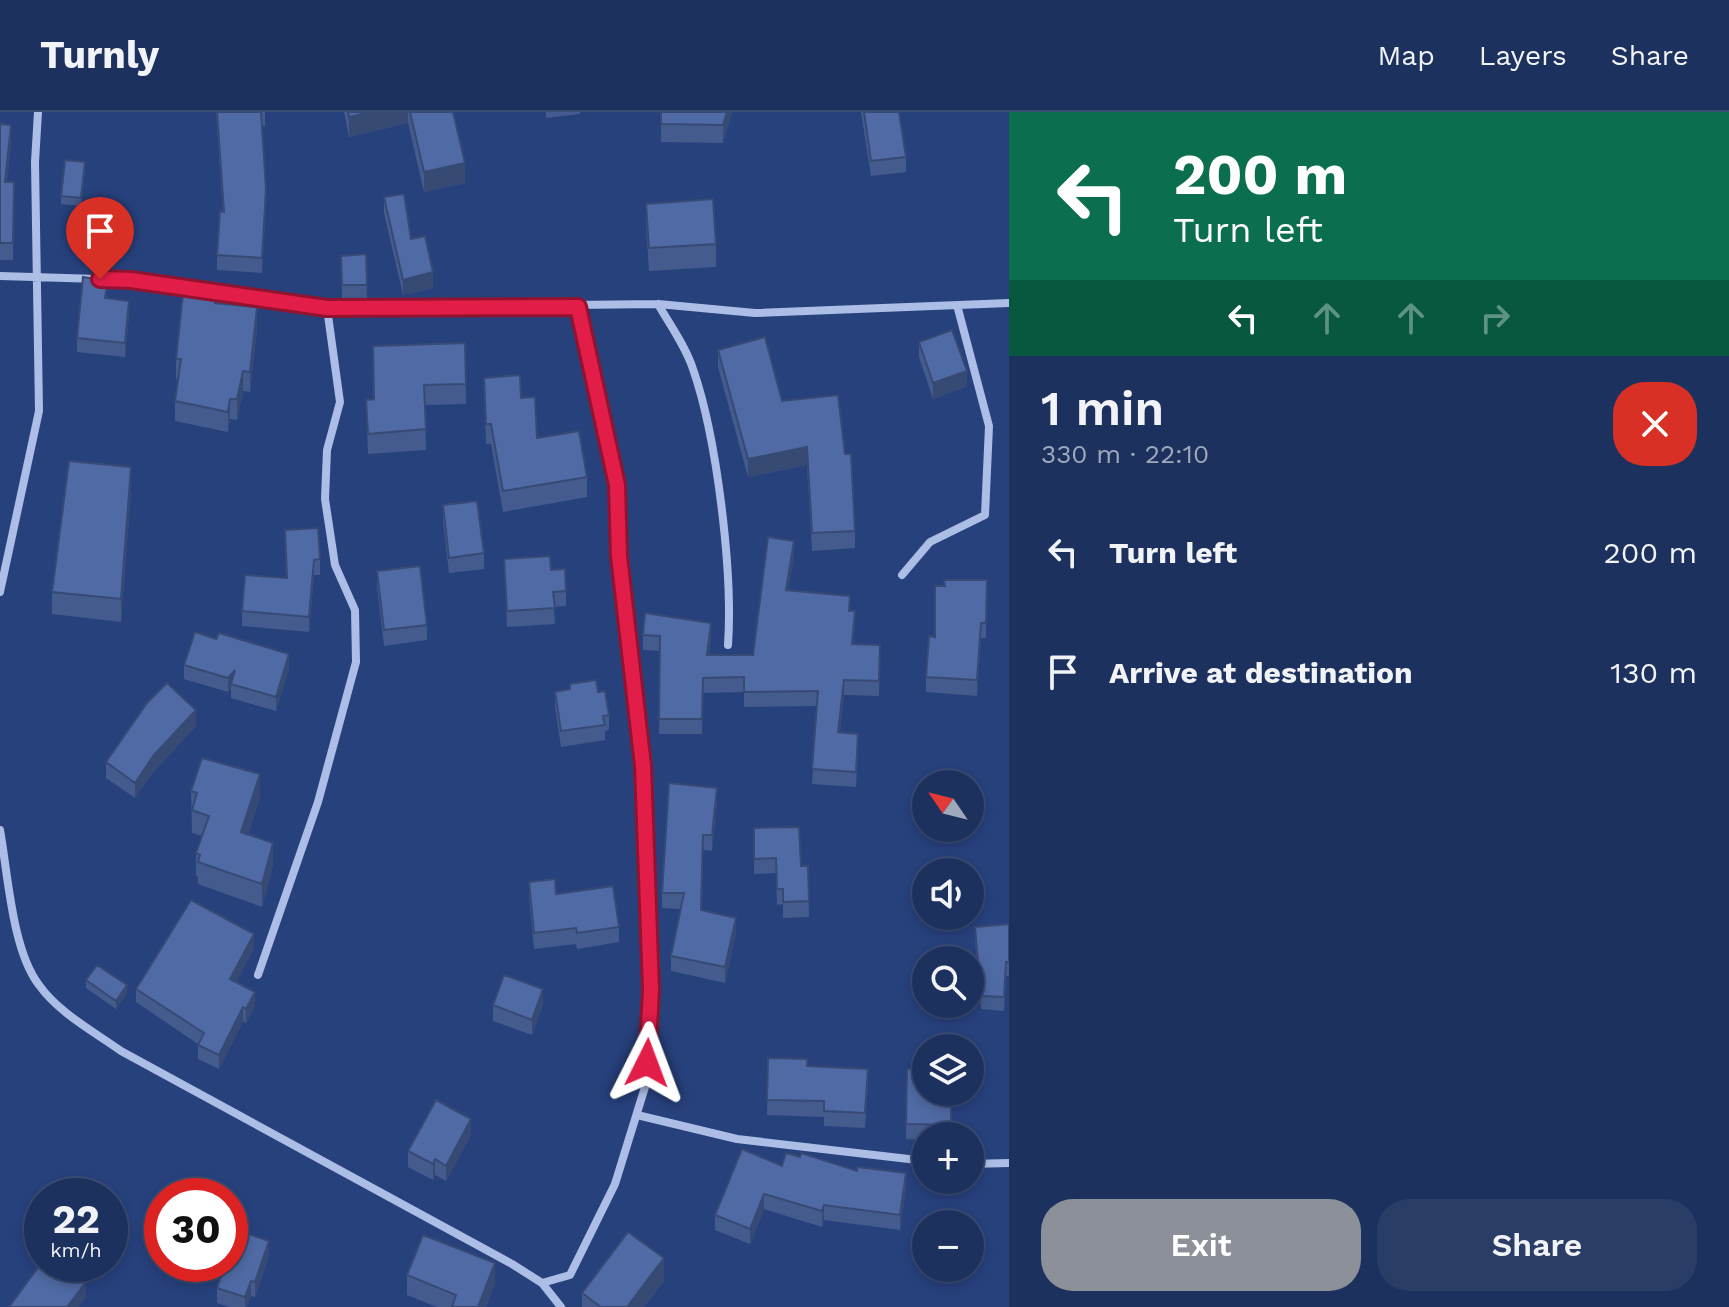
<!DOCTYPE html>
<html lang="en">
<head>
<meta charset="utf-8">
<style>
  body { margin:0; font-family:"Work Sans",sans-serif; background:#2a3d67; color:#f1f3f6; height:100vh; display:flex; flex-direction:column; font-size:30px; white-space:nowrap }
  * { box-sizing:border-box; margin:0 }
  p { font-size:26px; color:#a0a9bc }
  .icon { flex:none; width:44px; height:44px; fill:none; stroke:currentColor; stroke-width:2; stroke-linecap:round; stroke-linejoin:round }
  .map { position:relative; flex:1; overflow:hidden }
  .details { display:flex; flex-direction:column; background:#1d315e; width:720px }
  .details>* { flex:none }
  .hud { background:#0b6e4f; color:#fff; overflow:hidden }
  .needle { width:52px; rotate:305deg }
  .tools { position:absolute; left:912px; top:658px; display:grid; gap:16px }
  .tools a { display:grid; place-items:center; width:72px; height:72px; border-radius:50%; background:#1d315e; box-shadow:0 4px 12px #0003,0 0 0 2px #3b4c73; font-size:40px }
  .speed { position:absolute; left:24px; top:1066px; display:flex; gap:16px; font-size:40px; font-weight:700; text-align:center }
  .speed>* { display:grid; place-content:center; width:104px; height:104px; border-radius:50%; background:#1d315e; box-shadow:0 4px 12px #0003,0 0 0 2px #3b4c73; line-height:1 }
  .speed small { font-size:20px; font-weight:400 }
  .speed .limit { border:12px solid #d22; background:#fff; color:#111 }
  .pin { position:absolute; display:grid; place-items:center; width:68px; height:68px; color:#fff; margin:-82px -34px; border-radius:50% 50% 50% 0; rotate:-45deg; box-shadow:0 0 8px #0007 }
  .pin .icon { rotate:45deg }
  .me { position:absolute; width:88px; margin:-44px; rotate:3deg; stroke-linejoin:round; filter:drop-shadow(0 0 6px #0008) }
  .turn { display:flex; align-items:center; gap:28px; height:168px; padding:0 32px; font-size:36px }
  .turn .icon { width:104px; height:104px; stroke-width:2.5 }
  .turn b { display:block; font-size:56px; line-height:68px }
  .lanes { display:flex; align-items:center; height:76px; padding:0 32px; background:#0003; justify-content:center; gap:40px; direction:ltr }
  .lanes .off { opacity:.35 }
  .round { display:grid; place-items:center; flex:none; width:84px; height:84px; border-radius:32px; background:#2a3d67 }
  .headline { display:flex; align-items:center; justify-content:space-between; height:136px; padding:0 32px }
  h1 { font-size:48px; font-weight:600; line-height:60px }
  .cta { display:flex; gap:16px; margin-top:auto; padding:16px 32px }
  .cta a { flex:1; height:92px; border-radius:32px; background:#8c9099; color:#fff; font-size:32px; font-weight:600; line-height:92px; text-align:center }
  .cta a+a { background:#2a3d67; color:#f1f3f6 }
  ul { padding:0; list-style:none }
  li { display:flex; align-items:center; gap:24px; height:120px; padding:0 32px }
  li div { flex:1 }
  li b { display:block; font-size:30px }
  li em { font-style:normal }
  header { display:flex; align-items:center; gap:48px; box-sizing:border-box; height:112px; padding:0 40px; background:#1d315e; border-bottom:2px solid #3b4c73 }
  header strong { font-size:38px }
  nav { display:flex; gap:44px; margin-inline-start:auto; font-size:28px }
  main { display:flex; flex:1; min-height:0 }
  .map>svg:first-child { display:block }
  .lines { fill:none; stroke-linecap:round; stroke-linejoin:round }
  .minor { stroke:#acbee5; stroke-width:8 }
  .wall { fill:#445b8e }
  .shaded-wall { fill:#374a74 }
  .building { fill:#4f6aa5; stroke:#374a74; stroke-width:2 }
  .route-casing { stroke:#92132f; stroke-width:20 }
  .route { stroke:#e11d48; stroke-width:14 }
</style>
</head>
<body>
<header>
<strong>Turnly</strong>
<nav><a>Map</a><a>Layers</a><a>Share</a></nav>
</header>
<main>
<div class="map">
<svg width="1009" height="1195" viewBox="0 0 1009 1195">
  <rect width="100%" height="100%" fill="#27417d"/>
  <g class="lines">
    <path class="minor" d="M0,164l131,4 196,28 331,-4 97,9 254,-10
      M658,192c12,21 28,43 35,65 24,69 40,203 35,276
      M902,463l28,-33 55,-27 4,-89 -32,-121
      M0,480l39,-181 -4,-249 3,-50
      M0,718c8,44 12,120 39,155 20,28 54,46 82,66l391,213 30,19 19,24
      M258,863l60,-173 38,-140 -1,-52 -20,-45 -10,-66 2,-49 13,-48 -13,-94
      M637,1003l100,24 189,22
      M970,1052l39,-1
      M542,1171l28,-8 45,-91 30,-97 6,-97 -8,-224 -24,-210 -2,-71 -39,-178"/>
  </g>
  <path class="wall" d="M216,0h49v14h-3l4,78 -4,69 -45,-3v-15l6,-43z
    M344,0h109l12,71 -41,9 -16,-69 -59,14z
    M546,0h34v2l-34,4z
    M661,0h71l-9,31 -62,-1z
    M861,0h38l7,45v15l-35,4z
    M0,12l11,19 -4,39h7l-1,78h-13z
    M85,58l-4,36 -20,-2v-8z
    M384,85l27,42 22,49 -30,7 -19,-82z
    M646,92l70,40v23l-67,4 -3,-45z
    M366,142l1,47h-25l-1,-45z
    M108,183l-1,4 22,16 -4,42 -48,-5v-14z
    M216,191l41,25 -7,64 -7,-1 -6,29 -7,-1 -2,13 -53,-11v-20l3,-21 -2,-1v-20z
    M919,230l48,44 -34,13 -14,-42z
    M465,231l1,61 -41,1 1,45 -58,4 -2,-54 8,-1z
    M718,238l64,51 73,130v17l-43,3 -5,-86 -59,12 -30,-110z
    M484,266l37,20 16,40 50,39v20l-84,15 -12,-68h-5z
    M131,378l-10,132 -69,-8v-22z
    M443,393l41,48v16l-35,4 -6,-52z
    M285,418l35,29v16h-6l-5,57 -67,-6v-15l44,-33z
    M794,444l-6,34 62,21 5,15 -2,18 27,1 -1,51 -35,-1 -4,37 18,17 -2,38 -44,-3 5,-78 -73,1v-15l-41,1 -1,41h-43l1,-83 -17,-1v-15l68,3 -2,17h44z
    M504,447l47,11 15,21v15l-12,1 1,17 -48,3z
    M377,459l50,54v15l-43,6 -7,-59z
    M987,468l-1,58h-5l-4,58 -51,-4v-15l19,-91z
    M184,553l105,3 -13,43 -45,-13v-10l-3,4 -44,-13z
    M555,580h43l11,23v15l-4,1v9l-44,7 -6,-40z
    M196,614l-42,45 -19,27 -29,-20v-16z
    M191,679l69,6 -12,37 25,32 -11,41 -64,-23v-7l-2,-1v-23l6,-17 -10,-3z
    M717,691l-5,48 -9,-1 -1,60 34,23 -11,50 -54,-12v-15l9,-47 -18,-1v-15z
    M754,716l47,38h7l1,51 -26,1v-14l-6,1 -1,-32 -22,1z
    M529,770l27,12 63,33v15l-42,7 -1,-5 -42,5 -5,-52z
    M1009,812v52h-3l-2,35 -23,-2 -6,-68v-14z
    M254,836l-18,34 19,24 -9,17 -3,-2 -24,48 -21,-10v-15l-62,-42v-13z
    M86,868l41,13 -11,16 -30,-21z
    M493,893h50l-11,30 -39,-14z
    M768,946l39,8 61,18 -3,44 -41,-2v-9l-57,-2z
    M907,957l45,23 -1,44h-25v4l-20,-1z
    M471,1023l-25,46 -11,-6 -2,5 -25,-13v-16z
    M782,1054l124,22 -6,42 -76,-10 -2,7 -58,-18 -14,35 -35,-14v-15z
    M42,1088v34l-9,-8v-15z
    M269,1144l-14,41 -4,-1 -4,11h-18l-12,-4v-15z
    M407,1163l88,8 -9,24h-49l-30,-12z
    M664,1169l-20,26h-62v-14z"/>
  <path class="shaded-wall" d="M370,0h38v11l-59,14v-20z
    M727,0h5l-9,31v-18z
    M11,13v18l-6,56v-17z
    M465,51v20l-41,9v-20z
    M266,77v15l-4,69v-15z
    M433,160v16l-30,7v-15z
    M129,189v14l-4,42v-14z
    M257,195v21l-7,64v-20z
    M243,259v20l-6,29v-21z
    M967,259v15l-34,13v-16z
    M230,287v20l-2,13v-20z
    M807,335v18l-59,12v-18z
    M131,355v23l-10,132v-23z
    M794,429v15l-8,49v-15z
    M314,448v15l-5,57v-15z
    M855,499v15l-3,33v-15z
    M711,511v15l-4,33v-16z
    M981,511v15l-4,58v-16z
    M289,542v14l-13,43v-14z
    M235,558l-4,18 -3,4v-14z
    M844,568v15l-6,52v-15z
    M196,598v16l-42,45 -19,27v-15l19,-28z
    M260,662v23l-19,57v-22z
    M717,676v15l-5,48v-16z
    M273,731v23l-11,41v-23z
    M736,806v15l-11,50v-16z
    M254,822v14l-24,45v-14z
    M127,873v8l-11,16v-8z
    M543,877v16l-11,30v-15z
    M255,880v14l-9,17v-14z
    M243,895v14l-24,48v-14z
    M471,1007v16l-25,46v-15z
    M435,1047v16l-2,5v-16z
    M906,1061v15l-6,42v-15z
    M764,1082v15l-14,35v-15z
    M824,1093v15l-2,7v-16z
    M269,1129v15l-14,41v-15z
    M664,1146v23l-20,26h-17z
    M495,1151v20l-9,24h-8z
    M70,1152h12l-15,19v-16z
    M251,1169v15l-4,11h-2v-10z
    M86,1170v16l-7,9h-12z"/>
  <path class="building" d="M217,0h44l5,77 -4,69 -45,-3 3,-44 4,1z
    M348,0h22l-21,5z
    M410,0h43l12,51 -41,9z
    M661,0h66l-4,13 -62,-1z
    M864,0h35l7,45 -35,4z
    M0,12l11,1 -6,57h9l-1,61h-13z
    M65,48l20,2 -4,36 -20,-2z
    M404,82l7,45 14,-3 8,36 -30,8 -19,-83z
    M713,87l3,45 -67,4 -3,-44z
    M366,142l1,31h-25l-1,-29z
    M83,165l25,4 -3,17 24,3 -4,42 -48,-5z
    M183,181l33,4 -1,6 42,4 -7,65 -7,-1 -6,28h-7l-2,13 -53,-11 6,-42h-5z
    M952,218l15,41 -34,12 -14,-41z
    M765,225l17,64 56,-6 7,59h6l4,77 -43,2 -5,-86 -59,12 -30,-109z
    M465,231l1,41 -42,1 2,44 -58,5 -2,-34 8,-1 -1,-53z
    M520,263l1,23 14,-1 2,41 42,-7 8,46 -84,14 -12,-67h-5l-2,-46z
    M69,349l62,6 -10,132 -69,-7z
    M477,389l7,52 -35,5 -6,-53z
    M318,416l2,31 -6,1 -5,57 -67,-6 3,-36 42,3 -2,-48z
    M768,425l26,4 -8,49 64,6 -1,15h6l-3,33 28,1 -1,36 -35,-1 -6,52 20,2 -2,38 -44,-3 6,-78 -74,1v-15l-41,1 -1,41h-43l1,-83 -17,-1 2,-22 66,10 -4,32h46z
    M550,444l1,14 14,-1 1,22 -13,1 2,16 -48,3 -3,-52z
    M420,454l7,59 -43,5 -7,-59z
    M944,468h43l-1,43h-5l-4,57 -51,-3 3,-41 6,1v-51h10z
    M195,520l21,7 3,-6 70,21 -13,43 -45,-13 4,-14 -7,8 -44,-13z
    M596,568l2,12 7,-1 4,24 -6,1 2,9 -44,6 -6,-39 15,-3v-5z
    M167,571l29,27 -42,45 -19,28 -29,-21 41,-59z
    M202,646l58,16 -19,58 32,11 -11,41 -64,-22 2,-7 -4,-2 13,-37 -17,-6 5,-17 -6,-2z
    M669,671l48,5 -5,47h-9l-2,75 35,8 -11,49 -54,-11 13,-63h-22z
    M799,715l2,39h7l1,35 -26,1v-13h-6l-1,-31 -22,1v-31z
    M555,767l1,15 57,-8 6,41 -42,6 -1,-5 -42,5 -5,-51z
    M191,788l63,34 -24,45 25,13 -9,17 -3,-2 -24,48 -21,-10 6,-12 -68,-44z
    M1009,812v38h-3l-2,35 -23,-1 -6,-69z
    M97,853l30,20 -11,16 -30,-21z
    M504,863l39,14 -11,31 -39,-15z
    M768,946l39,1v7l61,3 -3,44 -41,-2v-10l-57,-1z
    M907,957h19v23h25v33l-45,-1z
    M436,988l35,19 -25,47 -11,-7 -2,5 -25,-13z
    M742,1037l40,17 4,-13 14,4 1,-4 56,18v-4l49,6 -6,42 -76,-10 -2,6 -58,-17 -14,35 -35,-14z
    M57,1070l16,14h-28z
    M42,1088v19l-9,-8z
    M237,1118l32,11 -14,41 -4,-1 -6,16 -28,-9 8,-24h5v-14z
    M628,1120l36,26 -37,49h-26l-19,-14z
    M423,1123l72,28 -17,44h-26l4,-12 -49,-20z
    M42,1150v2h28l-3,3 19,15 -19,25h-58z"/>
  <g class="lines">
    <g class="route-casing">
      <path id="route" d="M100,167l31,1 196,28 251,-1 39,178 2,71 24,210 8,224 -4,73"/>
    </g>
    <use href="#route" class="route"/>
  </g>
</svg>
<div class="tools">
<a><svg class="needle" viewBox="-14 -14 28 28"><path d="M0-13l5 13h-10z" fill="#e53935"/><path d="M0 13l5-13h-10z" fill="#a0a9bc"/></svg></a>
<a><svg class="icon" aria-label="sound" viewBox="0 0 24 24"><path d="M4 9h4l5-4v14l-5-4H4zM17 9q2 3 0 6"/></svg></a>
<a><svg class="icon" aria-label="search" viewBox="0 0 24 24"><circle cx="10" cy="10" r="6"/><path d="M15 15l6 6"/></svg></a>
<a><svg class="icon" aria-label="layers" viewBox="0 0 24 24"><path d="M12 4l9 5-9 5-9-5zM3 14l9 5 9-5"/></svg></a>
<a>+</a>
<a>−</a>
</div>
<div class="speed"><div>22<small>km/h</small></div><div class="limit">30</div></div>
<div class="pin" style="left:100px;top:167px;background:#d93025"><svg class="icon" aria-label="arrive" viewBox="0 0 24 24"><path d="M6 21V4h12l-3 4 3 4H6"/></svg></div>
<svg class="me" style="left:647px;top:951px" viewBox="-20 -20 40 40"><path d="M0-17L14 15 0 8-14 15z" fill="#e11d48" stroke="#fff" stroke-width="4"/></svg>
</div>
<section class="details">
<div class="hud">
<div class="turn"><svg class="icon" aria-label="left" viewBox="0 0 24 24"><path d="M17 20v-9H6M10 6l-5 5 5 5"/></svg><div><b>200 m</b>Turn left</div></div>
<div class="lanes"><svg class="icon" aria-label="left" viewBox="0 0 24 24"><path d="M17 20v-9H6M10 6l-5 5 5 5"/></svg><svg class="icon off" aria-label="ahead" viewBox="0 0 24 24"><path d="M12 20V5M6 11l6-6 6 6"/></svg><svg class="icon off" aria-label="ahead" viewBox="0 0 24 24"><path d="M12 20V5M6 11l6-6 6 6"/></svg><svg class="icon off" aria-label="right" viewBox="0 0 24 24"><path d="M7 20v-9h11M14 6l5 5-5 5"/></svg></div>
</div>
<div class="headline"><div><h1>1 min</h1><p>330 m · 22:10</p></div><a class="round" style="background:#d93025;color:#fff"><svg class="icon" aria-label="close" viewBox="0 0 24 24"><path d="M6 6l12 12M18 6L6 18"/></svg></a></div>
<ul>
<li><svg class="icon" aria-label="left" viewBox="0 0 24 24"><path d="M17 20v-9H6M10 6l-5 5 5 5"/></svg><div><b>Turn left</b></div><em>200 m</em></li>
<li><svg class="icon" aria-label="arrive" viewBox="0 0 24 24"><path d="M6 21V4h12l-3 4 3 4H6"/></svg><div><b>Arrive at destination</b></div><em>130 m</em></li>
</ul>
<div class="cta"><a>Exit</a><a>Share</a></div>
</section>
</main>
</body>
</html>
